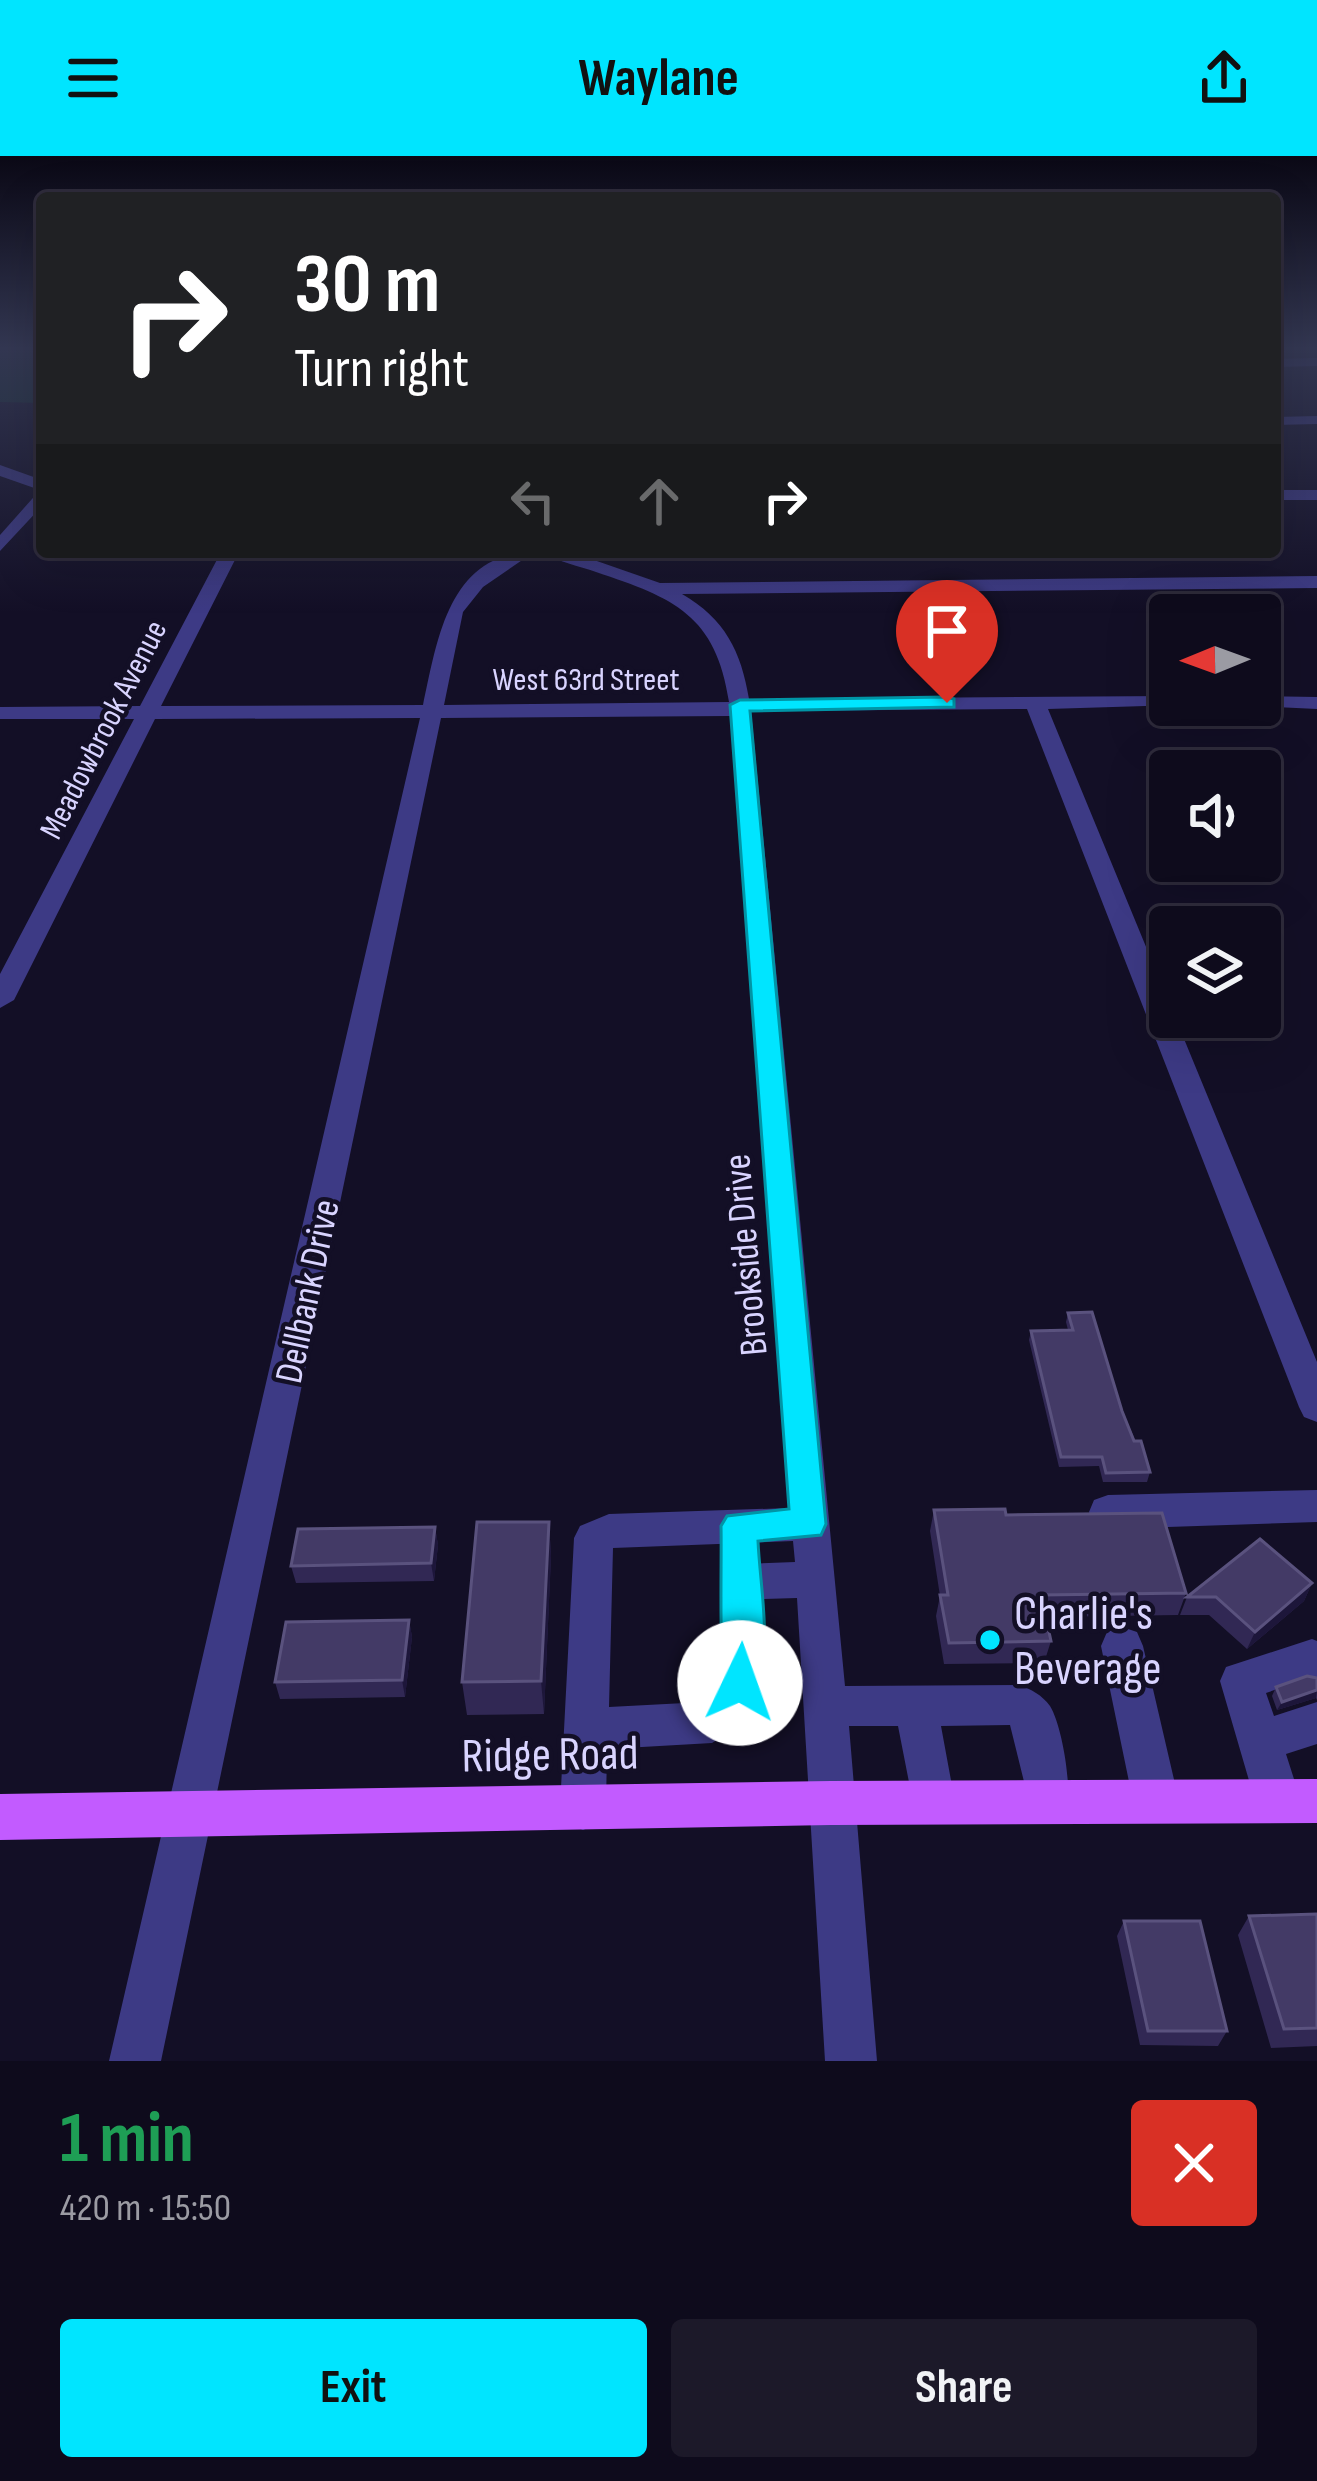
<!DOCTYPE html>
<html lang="en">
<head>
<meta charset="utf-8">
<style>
  body { margin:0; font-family:"Sofia Sans Condensed",sans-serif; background:#1c1929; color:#f1f3f6; height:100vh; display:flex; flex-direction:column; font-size:45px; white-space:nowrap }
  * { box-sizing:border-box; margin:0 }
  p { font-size:39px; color:#9b9ba3 }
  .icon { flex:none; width:66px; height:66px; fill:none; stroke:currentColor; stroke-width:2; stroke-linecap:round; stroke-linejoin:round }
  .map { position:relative; height:1905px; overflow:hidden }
  .panel { display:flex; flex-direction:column; background:#0e0b1c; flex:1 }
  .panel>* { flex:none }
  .guide { position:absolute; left:36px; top:36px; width:1245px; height:366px; border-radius:12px; box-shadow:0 12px 48px #0002,0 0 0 3px #2e2b3b; background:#202124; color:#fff; overflow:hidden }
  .needle { width:78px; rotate:269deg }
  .buttons { position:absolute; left:1149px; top:438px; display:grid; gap:24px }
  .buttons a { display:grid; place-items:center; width:132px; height:132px; border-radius:12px; background:#0e0b1c; box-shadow:0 12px 48px #0002,0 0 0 3px #2e2b3b; font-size:60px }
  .pin { position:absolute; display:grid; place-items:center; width:102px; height:102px; color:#fff; margin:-123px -51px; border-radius:50% 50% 50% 0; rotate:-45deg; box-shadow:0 0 12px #0007 }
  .pin .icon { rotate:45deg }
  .me { position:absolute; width:132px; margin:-66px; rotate:3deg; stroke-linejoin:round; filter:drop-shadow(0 0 9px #0008) }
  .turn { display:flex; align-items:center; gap:42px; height:252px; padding:0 60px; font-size:54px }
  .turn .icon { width:156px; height:156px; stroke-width:2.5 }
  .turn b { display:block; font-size:84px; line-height:102px }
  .lanes { display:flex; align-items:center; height:114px; padding:0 60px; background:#0003; justify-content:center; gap:60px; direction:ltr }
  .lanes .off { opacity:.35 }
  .round { display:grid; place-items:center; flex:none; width:126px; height:126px; border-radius:12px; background:#1c1929 }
  .headline { display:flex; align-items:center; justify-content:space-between; height:204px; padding:0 60px }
  h1 { font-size:72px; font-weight:700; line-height:90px; color:#1e9e55 }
  .cta { display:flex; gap:24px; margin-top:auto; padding:24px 60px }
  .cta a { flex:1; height:138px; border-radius:12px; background:#00e5ff; color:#111; font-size:48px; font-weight:700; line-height:138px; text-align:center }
  .cta a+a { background:#1c1929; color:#f1f3f6 }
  header { display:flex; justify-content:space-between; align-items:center; height:156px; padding:0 60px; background:#00e5ff; color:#111; font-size:54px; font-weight:700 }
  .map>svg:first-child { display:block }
  .green { fill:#12302f }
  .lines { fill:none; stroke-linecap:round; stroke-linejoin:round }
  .minor { fill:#3d3a85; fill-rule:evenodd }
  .major { fill:#c25bff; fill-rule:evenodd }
  .wall { fill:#312854 }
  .shaded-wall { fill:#1d163a }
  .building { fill:#433a66; stroke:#5a527e; stroke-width:3 }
  .route { fill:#00e5ff; stroke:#0095a6; stroke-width:3 }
  .poi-dot { fill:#00e5ff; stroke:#130f26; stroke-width:4.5 }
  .labels { text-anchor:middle; stroke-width:9; stroke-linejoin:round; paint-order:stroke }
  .far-street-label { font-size:33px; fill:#d9d4ff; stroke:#130f26 }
  .street-label { font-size:39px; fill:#d9d4ff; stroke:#130f26 }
  .near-poi-label { font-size:48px; fill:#d9d4ff; stroke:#130f26; text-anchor:start }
  .near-street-label { font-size:48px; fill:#d9d4ff; stroke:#130f26 }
</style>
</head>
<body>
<header><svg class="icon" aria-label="menu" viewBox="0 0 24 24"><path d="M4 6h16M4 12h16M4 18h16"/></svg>Waylane<svg class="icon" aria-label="share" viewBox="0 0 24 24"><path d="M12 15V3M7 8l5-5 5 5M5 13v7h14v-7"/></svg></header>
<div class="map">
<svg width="1317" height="1905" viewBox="0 0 1317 1905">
  <rect width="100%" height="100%" fill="#130f26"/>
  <path class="green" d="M0,191h42v56l-42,-1z"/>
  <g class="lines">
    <path class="minor" d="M1317,202v8l-42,1v-8z
      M1317,260v8l-42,1v-8z
      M0,309l42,15v26l-42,45v-16l40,-45 -40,-14z
      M1275,334h42v10h-42z
      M221,396h18l-78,154 262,-1c14,-63 25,-153 111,-153l-51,35 -20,25 -19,93 285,-3c-13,-87 -55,-104 -133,-130 -17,-6 -38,-10 -53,-20h28l89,31 657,-7v12l-635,6c43,25 59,57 67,105l421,-3v9h8l-130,4 122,296v12h5l142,345v60l-13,-5 -5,-10 -272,-698 -276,2 94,975 174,-1c12,4 23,10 31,21 13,21 24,91 15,112l-16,6 -16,-6 -23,-93 -69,1 14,76 -7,16 -16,6 -16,-6 -18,-92h-49l28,335h-52l-28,-463 -33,1 1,51 -18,71 -35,22 -105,6 -1,58 -7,16 -16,7 -16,-7 -7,-16 14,-269 6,-12 29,-12 181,-6 -60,-792 -289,2 -280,1343h-52l311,-1343 -265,1 -141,281 -14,8v-34l134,-255h-134v-12l140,-1zM793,1385l2,21 -52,2 -14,5 -6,13v68l-10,45 -9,7 -95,5 4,-159z
      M1260,540l57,1v12l-64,-3 7,-1z
      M1317,1334v32l-209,7 -14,-5 -5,-12 5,-12 14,-5z
      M1122,1471l15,5 6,14 36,155 -7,16 -16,6 -16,-6 -7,-16 -32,-155 6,-14z
      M1312,1483l5,2v45l-14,-6 -37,13 8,23 43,-14v42l-31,10 15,47 -7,16 -16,6 -16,-6 -7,-16 -35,-120 6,-14z"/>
    <path class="major" d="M1317,1623v44l-486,2 -831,15v-46l831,-13z"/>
  </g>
  <path class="wall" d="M1068,1157l54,98 28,61 -3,10h-44l-4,-16 -40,1 -30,-127 2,-9 37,-1 -2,-8z
    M934,1354l72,5 180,78 -8,22 -133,2 6,24 -7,22 -100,1 -8,-48 4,-20 -10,-65z
    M549,1366l2,34 -7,158 -77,1 -5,-33z
    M435,1371l3,18 -4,36 -138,2 -5,-17z
    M1312,1427l-8,18 -57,48 -38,-34h-29l7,-18z
    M409,1464l3,17 -7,60 -125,2 -5,-17z
    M1317,1522v22l-1,-2 -39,12 -5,-14 4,-9z
    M1317,1758v132l-46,2 -33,-113 11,-19z
    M1124,1765l103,110 -9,15 -78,-1 -23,-109z"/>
  <path class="shaded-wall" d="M549,1366l2,34 -7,158 -3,-33z
    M435,1371l3,18 -4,36 -3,-18z
    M1312,1427l-8,18 -57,48 8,-17z
    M409,1464l3,17 -7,60 -3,-17z
    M1317,1534l-1,8 -39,12 5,-8z"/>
  <path class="building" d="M1092,1156l30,99 12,30h7l9,31 -44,1 -4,-16h-41l-30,-126 42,-1 -5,-17z
    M1005,1353l1,6 156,-2 24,80 -145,2 10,46 -102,2 -9,-48h8l-14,-85z
    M477,1366h72l-8,159 -79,1z
    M435,1371l-4,36 -140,3 7,-37z
    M1260,1383l52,44 -57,49 -39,-35h-29z
    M409,1464l-7,60 -127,2 11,-60z
    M1307,1520l10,2v12l-35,12 -6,-15z
    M1317,1758v114l-33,1 -35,-113z
    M1124,1765h76l27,110h-79z"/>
  <linearGradient id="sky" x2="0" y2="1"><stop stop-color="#0a0815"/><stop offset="0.42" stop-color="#333752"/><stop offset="1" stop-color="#333752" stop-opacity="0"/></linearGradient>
  <rect width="1317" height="457" fill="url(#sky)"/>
  <path class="route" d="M947,541l7,2v8l-204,4 76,813 -5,11 -63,6c2,48 16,111 -4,155l-14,5 -13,-5c-9,-19 -5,-138 -6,-170l6,-10 62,-7 -59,-804 10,-5z"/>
  <circle class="poi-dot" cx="990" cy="1484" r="12"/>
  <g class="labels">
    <g class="far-street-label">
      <text x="586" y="534">West 63rd Street</text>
      <text transform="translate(102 573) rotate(-63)" y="12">Meadowbrook Avenue</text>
    </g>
    <g class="street-label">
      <text transform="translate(744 1099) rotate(-95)" y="14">Brookside Drive</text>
      <text transform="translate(306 1135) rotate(-78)" y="14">Dellbank Drive</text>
    </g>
    <g class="near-poi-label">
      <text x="1014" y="1473">Charlie's<tspan x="1014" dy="55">Beverage</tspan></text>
    </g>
    <g class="near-street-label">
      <text transform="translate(550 1597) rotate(-1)" y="17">Ridge Road</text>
    </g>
  </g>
</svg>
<div class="buttons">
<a><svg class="needle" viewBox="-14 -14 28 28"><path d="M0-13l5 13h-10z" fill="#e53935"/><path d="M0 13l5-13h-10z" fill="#9b9ba3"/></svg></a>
<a><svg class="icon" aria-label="sound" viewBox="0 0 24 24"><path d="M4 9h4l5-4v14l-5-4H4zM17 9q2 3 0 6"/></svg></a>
<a><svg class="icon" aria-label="layers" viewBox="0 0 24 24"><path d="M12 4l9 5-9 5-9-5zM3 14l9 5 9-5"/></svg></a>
</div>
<div class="pin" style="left:947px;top:547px;background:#d93025"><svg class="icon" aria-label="arrive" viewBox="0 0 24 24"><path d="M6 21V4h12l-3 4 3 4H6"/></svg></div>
<svg class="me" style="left:740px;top:1527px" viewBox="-20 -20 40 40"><circle r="19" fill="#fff"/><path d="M0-13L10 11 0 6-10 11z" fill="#00e5ff"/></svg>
<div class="guide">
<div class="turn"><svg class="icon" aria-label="right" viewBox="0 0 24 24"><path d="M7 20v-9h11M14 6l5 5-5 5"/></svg><div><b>30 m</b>Turn right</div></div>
<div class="lanes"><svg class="icon off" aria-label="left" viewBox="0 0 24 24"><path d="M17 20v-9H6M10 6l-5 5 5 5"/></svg><svg class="icon off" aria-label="ahead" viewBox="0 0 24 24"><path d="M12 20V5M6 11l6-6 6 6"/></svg><svg class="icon" aria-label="right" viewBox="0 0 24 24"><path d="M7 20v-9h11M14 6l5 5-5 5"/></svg></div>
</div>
</div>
<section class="panel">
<div class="headline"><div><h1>1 min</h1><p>420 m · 15:50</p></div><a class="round" style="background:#d93025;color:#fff"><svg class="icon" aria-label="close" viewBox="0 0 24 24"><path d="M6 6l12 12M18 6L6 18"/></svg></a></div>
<div class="cta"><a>Exit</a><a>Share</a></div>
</section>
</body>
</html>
